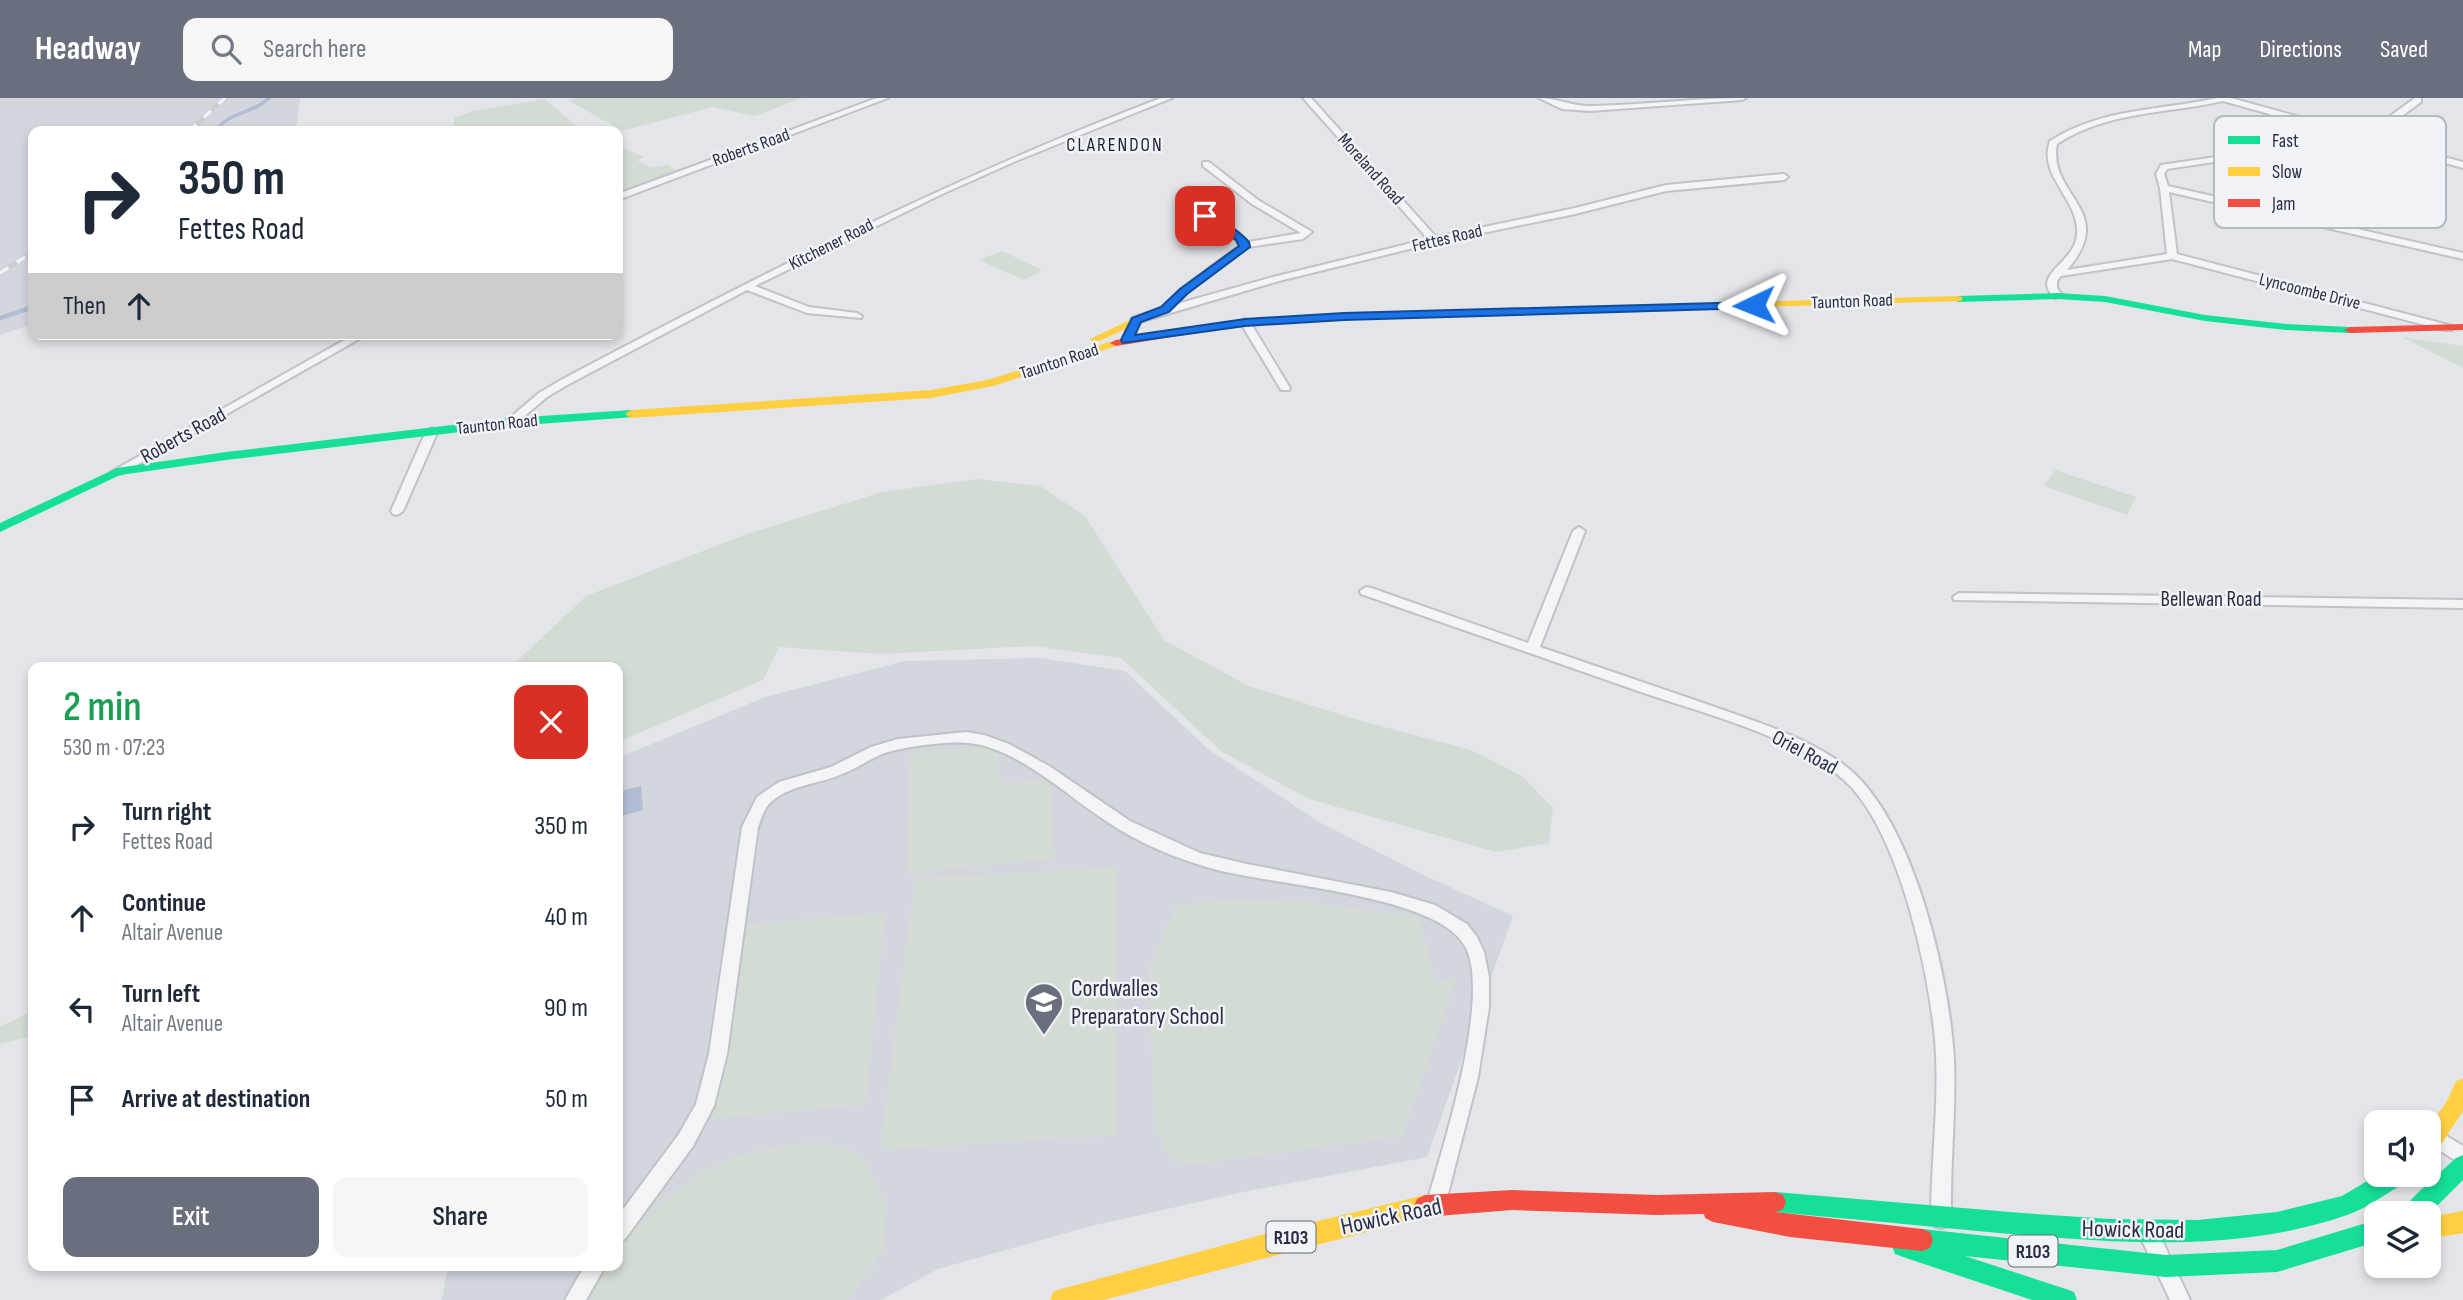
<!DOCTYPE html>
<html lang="en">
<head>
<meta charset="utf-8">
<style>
  body { margin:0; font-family:"Sofia Sans Condensed",sans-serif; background:#f6f6f7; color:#1f2937; height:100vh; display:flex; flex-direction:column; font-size:26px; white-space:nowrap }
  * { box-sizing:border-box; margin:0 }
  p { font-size:23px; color:#747a83 }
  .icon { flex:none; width:38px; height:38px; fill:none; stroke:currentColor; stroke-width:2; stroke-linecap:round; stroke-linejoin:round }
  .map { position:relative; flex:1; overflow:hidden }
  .details { position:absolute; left:28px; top:564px; width:595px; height:609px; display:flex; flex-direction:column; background:#fff; border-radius:14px; box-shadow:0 4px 10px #0003 }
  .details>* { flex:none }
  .guide { position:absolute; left:28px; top:28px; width:595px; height:214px; border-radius:14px; box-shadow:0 4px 10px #0003; background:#fff; color:#1f2937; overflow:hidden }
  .tools { position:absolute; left:2364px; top:1012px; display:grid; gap:14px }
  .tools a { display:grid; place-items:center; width:77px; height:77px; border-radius:14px; background:#fff; box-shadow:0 4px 10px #0003; font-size:35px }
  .pin { position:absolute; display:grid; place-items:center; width:60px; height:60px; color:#fff; margin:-30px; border-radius:14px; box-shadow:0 4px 10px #0006 }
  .me { position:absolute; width:77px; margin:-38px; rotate:268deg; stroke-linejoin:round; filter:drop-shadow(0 0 5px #0008) }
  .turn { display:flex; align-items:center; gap:24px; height:147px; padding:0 35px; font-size:32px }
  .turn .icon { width:91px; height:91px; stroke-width:2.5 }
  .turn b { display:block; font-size:49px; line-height:60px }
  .then { display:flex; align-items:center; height:66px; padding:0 35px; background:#0003; gap:14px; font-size:26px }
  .round { display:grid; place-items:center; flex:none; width:74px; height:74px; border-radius:14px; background:#f6f6f7 }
  .head { display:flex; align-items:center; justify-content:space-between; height:119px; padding:0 35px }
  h1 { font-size:42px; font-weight:600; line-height:52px; color:#1e9e55 }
  .primary-button { display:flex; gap:14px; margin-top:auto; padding:14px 35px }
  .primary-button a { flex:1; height:80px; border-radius:14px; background:#6a6f7d; color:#fff; font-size:28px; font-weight:600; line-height:80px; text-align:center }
  .primary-button a+a { background:#f6f6f7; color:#1f2937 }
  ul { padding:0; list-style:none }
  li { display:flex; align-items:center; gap:21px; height:91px; padding:0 35px }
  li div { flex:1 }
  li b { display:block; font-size:26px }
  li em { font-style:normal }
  header { display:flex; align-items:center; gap:42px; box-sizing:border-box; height:98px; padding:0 35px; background:#6a6f7d; color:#fff }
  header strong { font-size:33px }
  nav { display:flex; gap:38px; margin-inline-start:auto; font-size:24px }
  .search { width:490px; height:63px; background:#f6f6f7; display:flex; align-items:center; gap:18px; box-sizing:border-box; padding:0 24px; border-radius:14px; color:#747a83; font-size:26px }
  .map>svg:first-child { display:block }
  .built { fill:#d4d6de }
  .green { fill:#d2dcd4 }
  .water { fill:#b2bdd4 }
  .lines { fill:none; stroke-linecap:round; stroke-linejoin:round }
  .stream-far1 { stroke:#b2bdd4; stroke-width:3.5 }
  .stream { stroke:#b2bdd4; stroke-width:4.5 }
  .street-casing { stroke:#c1c2c7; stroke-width:4 }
  .street { fill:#f3f4f6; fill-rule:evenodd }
  .fast { fill:#16e098; fill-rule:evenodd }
  .slow { fill:#ffcf43; fill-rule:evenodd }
  .jam { fill:#f24e42; fill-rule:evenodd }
  .rail-casing { stroke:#cccdd1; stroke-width:5 }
  .rail { stroke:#f2f3f8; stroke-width:3.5; stroke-dasharray:10; stroke-linecap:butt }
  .route { fill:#1a73e8; stroke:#114b97; stroke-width:2 }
  .labels { text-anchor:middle; stroke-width:5; stroke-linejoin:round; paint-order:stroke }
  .far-street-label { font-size:18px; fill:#292f43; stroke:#f2f3f8 }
  .far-neighbourhood-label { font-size:19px; letter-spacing:2px; fill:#1c2034; stroke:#f2f3f8 }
  .shield { fill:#f2f3f8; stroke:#656a79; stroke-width:2 }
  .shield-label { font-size:19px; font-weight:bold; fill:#292f43 }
  .street-label { font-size:21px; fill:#292f43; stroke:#f2f3f8 }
  .near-poi-label { font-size:24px; fill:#292f43; stroke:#f2f3f8; text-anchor:start }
  .near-street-label { font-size:24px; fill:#292f43; stroke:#f2f3f8 }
  .key { fill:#f2f3f8; stroke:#b6b8c2; stroke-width:2 }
  .key-label { font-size:19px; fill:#292f43 }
</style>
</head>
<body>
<header>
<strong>Headway</strong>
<div class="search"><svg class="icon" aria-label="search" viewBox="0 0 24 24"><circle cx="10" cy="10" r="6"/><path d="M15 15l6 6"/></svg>Search here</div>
<nav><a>Map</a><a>Directions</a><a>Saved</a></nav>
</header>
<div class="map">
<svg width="2463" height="1202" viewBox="0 0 2463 1202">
  <rect width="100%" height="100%" fill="#e4e5e9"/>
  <path class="built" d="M0,0h300l-4,33h-263v193l-33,11z
    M1040,560l85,13 83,78 113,74 107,54 85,39 -86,241 -189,36 -151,34 -149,42 -57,31h-439l6,-35h170v-507l147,-61 140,-36z"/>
  <path class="green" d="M577,0h225l-47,18 -43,-9 -90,24 -54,-31z
    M545,1l37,32h-128v-13l19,-7z
    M618,48l26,11 -7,3 14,8 17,-3 10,6 -60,23z
    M1002,153l40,19 -18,10 -45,-20z
    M2402,239l61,9v22z
    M2055,372l81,27 -9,18 -83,-29z
    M977,381l63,7 45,30 79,124 85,46 116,36 106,28 51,26 31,32 -4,35 -53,9 -187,-53 -88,-48 -100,-93 -88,-12 -154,8 -100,-7 -16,33 -145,62v-75h-107l75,-71 161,-62 135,-42z
    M997,646l3,39 50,-4 4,79 -147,15 3,-119z
    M1116,770l1,267 -237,15 35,-272z
    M1230,802l76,2 112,14 18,65 20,-2 -54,157 -206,28 -22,-2 -20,-37 -5,-156 28,-64z
    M885,815l-20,192 -155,14 37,-195z
    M33,912v26l-33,8v-17z
    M824,1044l37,13 25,47 -1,45 -35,51 -4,2h-254v-8l16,-27h10v-16l5,-8c30,-29 61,-61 101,-79 31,-14 67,-17 100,-20z"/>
  <path class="water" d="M641,688l2,24 -25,7v-25z"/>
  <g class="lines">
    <path class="stream-far1" d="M216,33c13,-20 37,-17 53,-33"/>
    <path class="stream" d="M0,220l33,-11"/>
    <g class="street-casing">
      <path id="street" d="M877,0h11l-270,102v-6z
        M1161,0h11l-156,63 -76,34 -185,91 54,21 48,6 5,3 -1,2 -54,-5 -60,-23 -178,94 -22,13 -32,27h-8l-2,-2 34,-29 22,-13c196,-104 392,-203 600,-282z
        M1303,0h8l125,139 139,-29 91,-23 118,-11 4,3 -4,3 -118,11 -91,23 -141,29 -155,38 -139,41 -9,20h-8l-1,-2 10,-22 30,-10 19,-19 58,-43 -3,-6 -34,-22v-4h6l40,28 53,-9 -49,-29 -49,-38v-4h6l49,38 54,32 -9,7 -55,8 -61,46 -10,11 96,-27 155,-38z
        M1539,0c19,0 33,9 54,8 51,-1 102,-8 153,-8l-4,2 -152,11 -28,-2z
        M2217,0h14l133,37 51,-37h6v4l-49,36 91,24v6l-100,-28 -196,29 -3,5 4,12 295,67v6l-294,-67 8,62 275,72v4h-8l-272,-71 -111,17 -4,5v7l6,8 -8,2c-4,-4 -8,-8 -8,-14 1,-17 33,-28 30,-56 -2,-31 -39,-54 -27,-87 51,-33 109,-30 167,-43zM2223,3l129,36 -191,28 -5,9 4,14 7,66 -100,16c52,-60 -20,-74 -10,-126 50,-33 109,-30 166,-43z
        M1245,221l5,3 40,66 -1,2h-8l-1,-2 -40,-66z
        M355,236h13l-247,140h-8l-2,-2z
        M432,330l6,3 -35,80 -6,4 -4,-1 -2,-3 35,-80z
        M1579,429l6,4 -45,116c56,19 113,39 169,58 45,16 92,30 131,57 72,49 110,215 114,299 2,52 -4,105 -3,158l-3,7 -7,2 -7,-2 -3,-7c0,-63 10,-127 3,-190 -8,-69 -35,-190 -83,-242 -45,-48 -149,-74 -210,-95 -94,-33 -186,-65 -280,-98l-1,-3 6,-4 5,1 157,55 45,-112z
        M1959,495l504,7v8l-509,-8 -1,-3z
        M966,634l18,3 25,9 40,22 81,55 70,32 47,11 144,28 44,13 32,19 10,13 7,15 5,25v30l-11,70 -35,136 -7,2 -7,-2 -3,-7c16,-56 65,-206 40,-258 -25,-54 -200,-63 -256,-80 -35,-10 -71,-25 -101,-45 -41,-26 -92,-76 -141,-80 -20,-2 -70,4 -88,12 -13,6 -25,14 -38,19 -24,11 -53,10 -73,30 -5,5 -8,16 -11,23l-31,227 -13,52 -21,40 -68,93 -7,2v-25l61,-82 17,-30 13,-50 33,-227 15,-30 22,-15 52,-15 40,-20 27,-8z
        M2435,1031l28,17v19l-34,-21v-12z
        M2148,1124l7,3 35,75h-20l-32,-68 3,-7z
        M585,1167h21l-20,35h-21z"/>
    </g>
    <use href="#street" class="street"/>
    <path class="fast" d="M2058,195l47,3 100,19 81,9 64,3 6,3 -6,3 -64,-3 -81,-9 -100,-19 -47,-3 -100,3 -6,-3 6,-3z
      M631,312l6,4 -2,3 -124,9 -285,34 -106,15 -120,57v-9l117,-55 109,-16 285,-34z
      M2463,1057v25l-34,34 -29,-1c4,-9 45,-45 56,-55z
      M2379,1076h32l-3,7c-20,11 -40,27 -61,34 -115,40 -241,27 -359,17 -71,-7 -142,-13 -213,-20l-8,-3 -3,-7 3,-7 8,-3 247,21 88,6 87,1 80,-8 65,-16z
      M2376,1122v22l-99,30 -111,5 -201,-21 101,33 8,3 3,8h-45l-129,-43 -8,-3 -3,-8 3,-8 8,-3 9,3 2,-6 8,-3 244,26 111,-5z"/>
    <path class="slow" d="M1958,198l4,1v4l-568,17 -6,-3 6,-3z
      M1136,219l6,3 -2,2 -40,19h-8l-2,-2z
      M1116,242l6,3 -2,2 -127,41 -62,12 -300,20 -6,-4 6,-4 300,-20 56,-10z
      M2463,981v32l-27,41 -7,3v-28l18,-26 9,-20z
      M1425,1097l8,4 3,7 -3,7 -8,4 -322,83h-53l3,-8 8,-3 204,-55z
      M2463,1113v22l-34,6v-22z"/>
    <path class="jam" d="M1394,214l6,3 -2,2 -153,8 -129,21 -6,-3 6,-3 129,-21z
      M2463,226v6l-113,3 -6,-3 6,-3z
      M1512,1092l145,5 118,-3 8,3 3,7 -3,7 -8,3 147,17 8,3 3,8 -3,8 -8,3 -132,-14 -77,-15 -8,-4 -1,-4 -47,1 -145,-5 -87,7 -8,-4 -3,-7 3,-7 8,-4z"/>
    <g class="rail-casing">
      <path id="rail" d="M189,33l36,-33
        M0,175l33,-21"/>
    </g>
    <use href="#rail" class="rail"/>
  </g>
  <path class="route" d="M1202,116c14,0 37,17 47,28l1,5 -63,47 -18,18 -28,10 -6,13 110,-16 99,-6 410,-11 6,3 -6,3 -410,12 -99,6 -122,17 -2,-3 11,-22 29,-11 19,-18 59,-43 -3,-6 -34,-21z"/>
  <defs>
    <g id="school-pin" transform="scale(2.0125)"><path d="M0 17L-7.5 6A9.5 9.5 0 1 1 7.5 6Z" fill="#6a6f7d" stroke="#f2f3f8"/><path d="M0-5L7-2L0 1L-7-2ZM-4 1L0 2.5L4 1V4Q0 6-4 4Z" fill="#fff"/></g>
  </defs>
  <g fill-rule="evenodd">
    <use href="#school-pin" x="1044" y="904"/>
  </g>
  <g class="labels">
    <g class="far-street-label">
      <text transform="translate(751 49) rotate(-20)" y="6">Roberts Road</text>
      <text transform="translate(1371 71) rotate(48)" y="6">Moreland Road</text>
      <text transform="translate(1447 140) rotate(-13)" y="6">Fettes Road</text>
      <text transform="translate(831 146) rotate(-27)" y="6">Kitchener Road</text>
      <text transform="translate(2310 193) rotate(14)" y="6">Lyncoombe Drive</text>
      <text transform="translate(1852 203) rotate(-2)" y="6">Taunton Road</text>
      <text transform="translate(1059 263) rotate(-18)" y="6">Taunton Road</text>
      <text transform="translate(497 326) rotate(-6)" y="6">Taunton Road</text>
    </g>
    <g class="far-neighbourhood-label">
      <text x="1115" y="53">CLARENDON</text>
    </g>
    <g class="shield">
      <rect x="1266.5" y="1123.5" width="49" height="31" rx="5"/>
      <rect x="2008.5" y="1137.5" width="49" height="31" rx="5"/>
    </g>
    <g class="shield-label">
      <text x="1291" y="1146">R103</text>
      <text x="2033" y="1160">R103</text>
    </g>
    <g class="street-label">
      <text transform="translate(183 337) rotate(-29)" y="7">Roberts Road</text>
      <text x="2211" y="508">Bellewan Road</text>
      <text transform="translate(1805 654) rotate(28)" y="7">Oriel Road</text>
    </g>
    <g class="near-poi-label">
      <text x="1071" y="898">Cordwalles<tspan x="1071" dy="28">Preparatory School</tspan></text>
    </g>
    <g class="near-street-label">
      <text transform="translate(1391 1118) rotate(-12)" y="8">Howick Road</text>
      <text transform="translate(2133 1131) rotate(1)" y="8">Howick Road</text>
    </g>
  </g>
  <rect x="2214" y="18" width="232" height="112" rx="10" class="key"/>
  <rect x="2228" y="38" width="32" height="8" fill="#16e098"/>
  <rect x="2228" y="69" width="32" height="9" fill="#ffcf43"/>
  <rect x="2228" y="101" width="32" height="8" fill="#f24e42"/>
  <g class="key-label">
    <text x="2272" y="49">Fast</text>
    <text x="2272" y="80">Slow</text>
    <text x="2272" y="112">Jam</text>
  </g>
</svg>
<div class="tools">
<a><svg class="icon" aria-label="sound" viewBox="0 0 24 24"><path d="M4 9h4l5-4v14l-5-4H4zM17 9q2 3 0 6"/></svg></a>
<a><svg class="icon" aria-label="layers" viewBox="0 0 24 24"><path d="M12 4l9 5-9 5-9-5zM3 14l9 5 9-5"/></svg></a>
</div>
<div class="pin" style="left:1205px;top:118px;background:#d93025"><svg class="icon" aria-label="arrive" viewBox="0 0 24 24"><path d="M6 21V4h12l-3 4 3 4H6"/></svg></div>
<svg class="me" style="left:1754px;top:207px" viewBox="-20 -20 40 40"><path d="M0-17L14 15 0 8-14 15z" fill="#1a73e8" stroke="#fff" stroke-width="4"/></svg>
<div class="guide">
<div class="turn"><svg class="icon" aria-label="right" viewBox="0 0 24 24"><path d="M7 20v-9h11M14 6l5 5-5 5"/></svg><div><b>350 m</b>Fettes Road</div></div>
<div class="then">Then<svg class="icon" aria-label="ahead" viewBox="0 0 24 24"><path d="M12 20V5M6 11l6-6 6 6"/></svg></div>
</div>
<section class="details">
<div class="head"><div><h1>2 min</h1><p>530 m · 07:23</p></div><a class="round" style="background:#d93025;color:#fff"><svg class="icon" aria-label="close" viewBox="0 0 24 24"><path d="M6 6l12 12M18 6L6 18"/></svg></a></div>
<ul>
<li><svg class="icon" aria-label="right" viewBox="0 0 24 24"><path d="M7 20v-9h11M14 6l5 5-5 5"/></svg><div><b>Turn right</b><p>Fettes Road</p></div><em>350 m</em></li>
<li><svg class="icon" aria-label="ahead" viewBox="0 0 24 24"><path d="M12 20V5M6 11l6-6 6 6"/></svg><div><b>Continue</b><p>Altair Avenue</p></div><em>40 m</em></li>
<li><svg class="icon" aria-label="left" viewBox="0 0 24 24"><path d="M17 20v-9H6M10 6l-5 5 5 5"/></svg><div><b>Turn left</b><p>Altair Avenue</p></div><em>90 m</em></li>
<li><svg class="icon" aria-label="arrive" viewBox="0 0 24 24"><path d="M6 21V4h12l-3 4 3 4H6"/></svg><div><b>Arrive at destination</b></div><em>50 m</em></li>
</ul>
<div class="primary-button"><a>Exit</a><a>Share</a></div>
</section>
</div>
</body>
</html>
